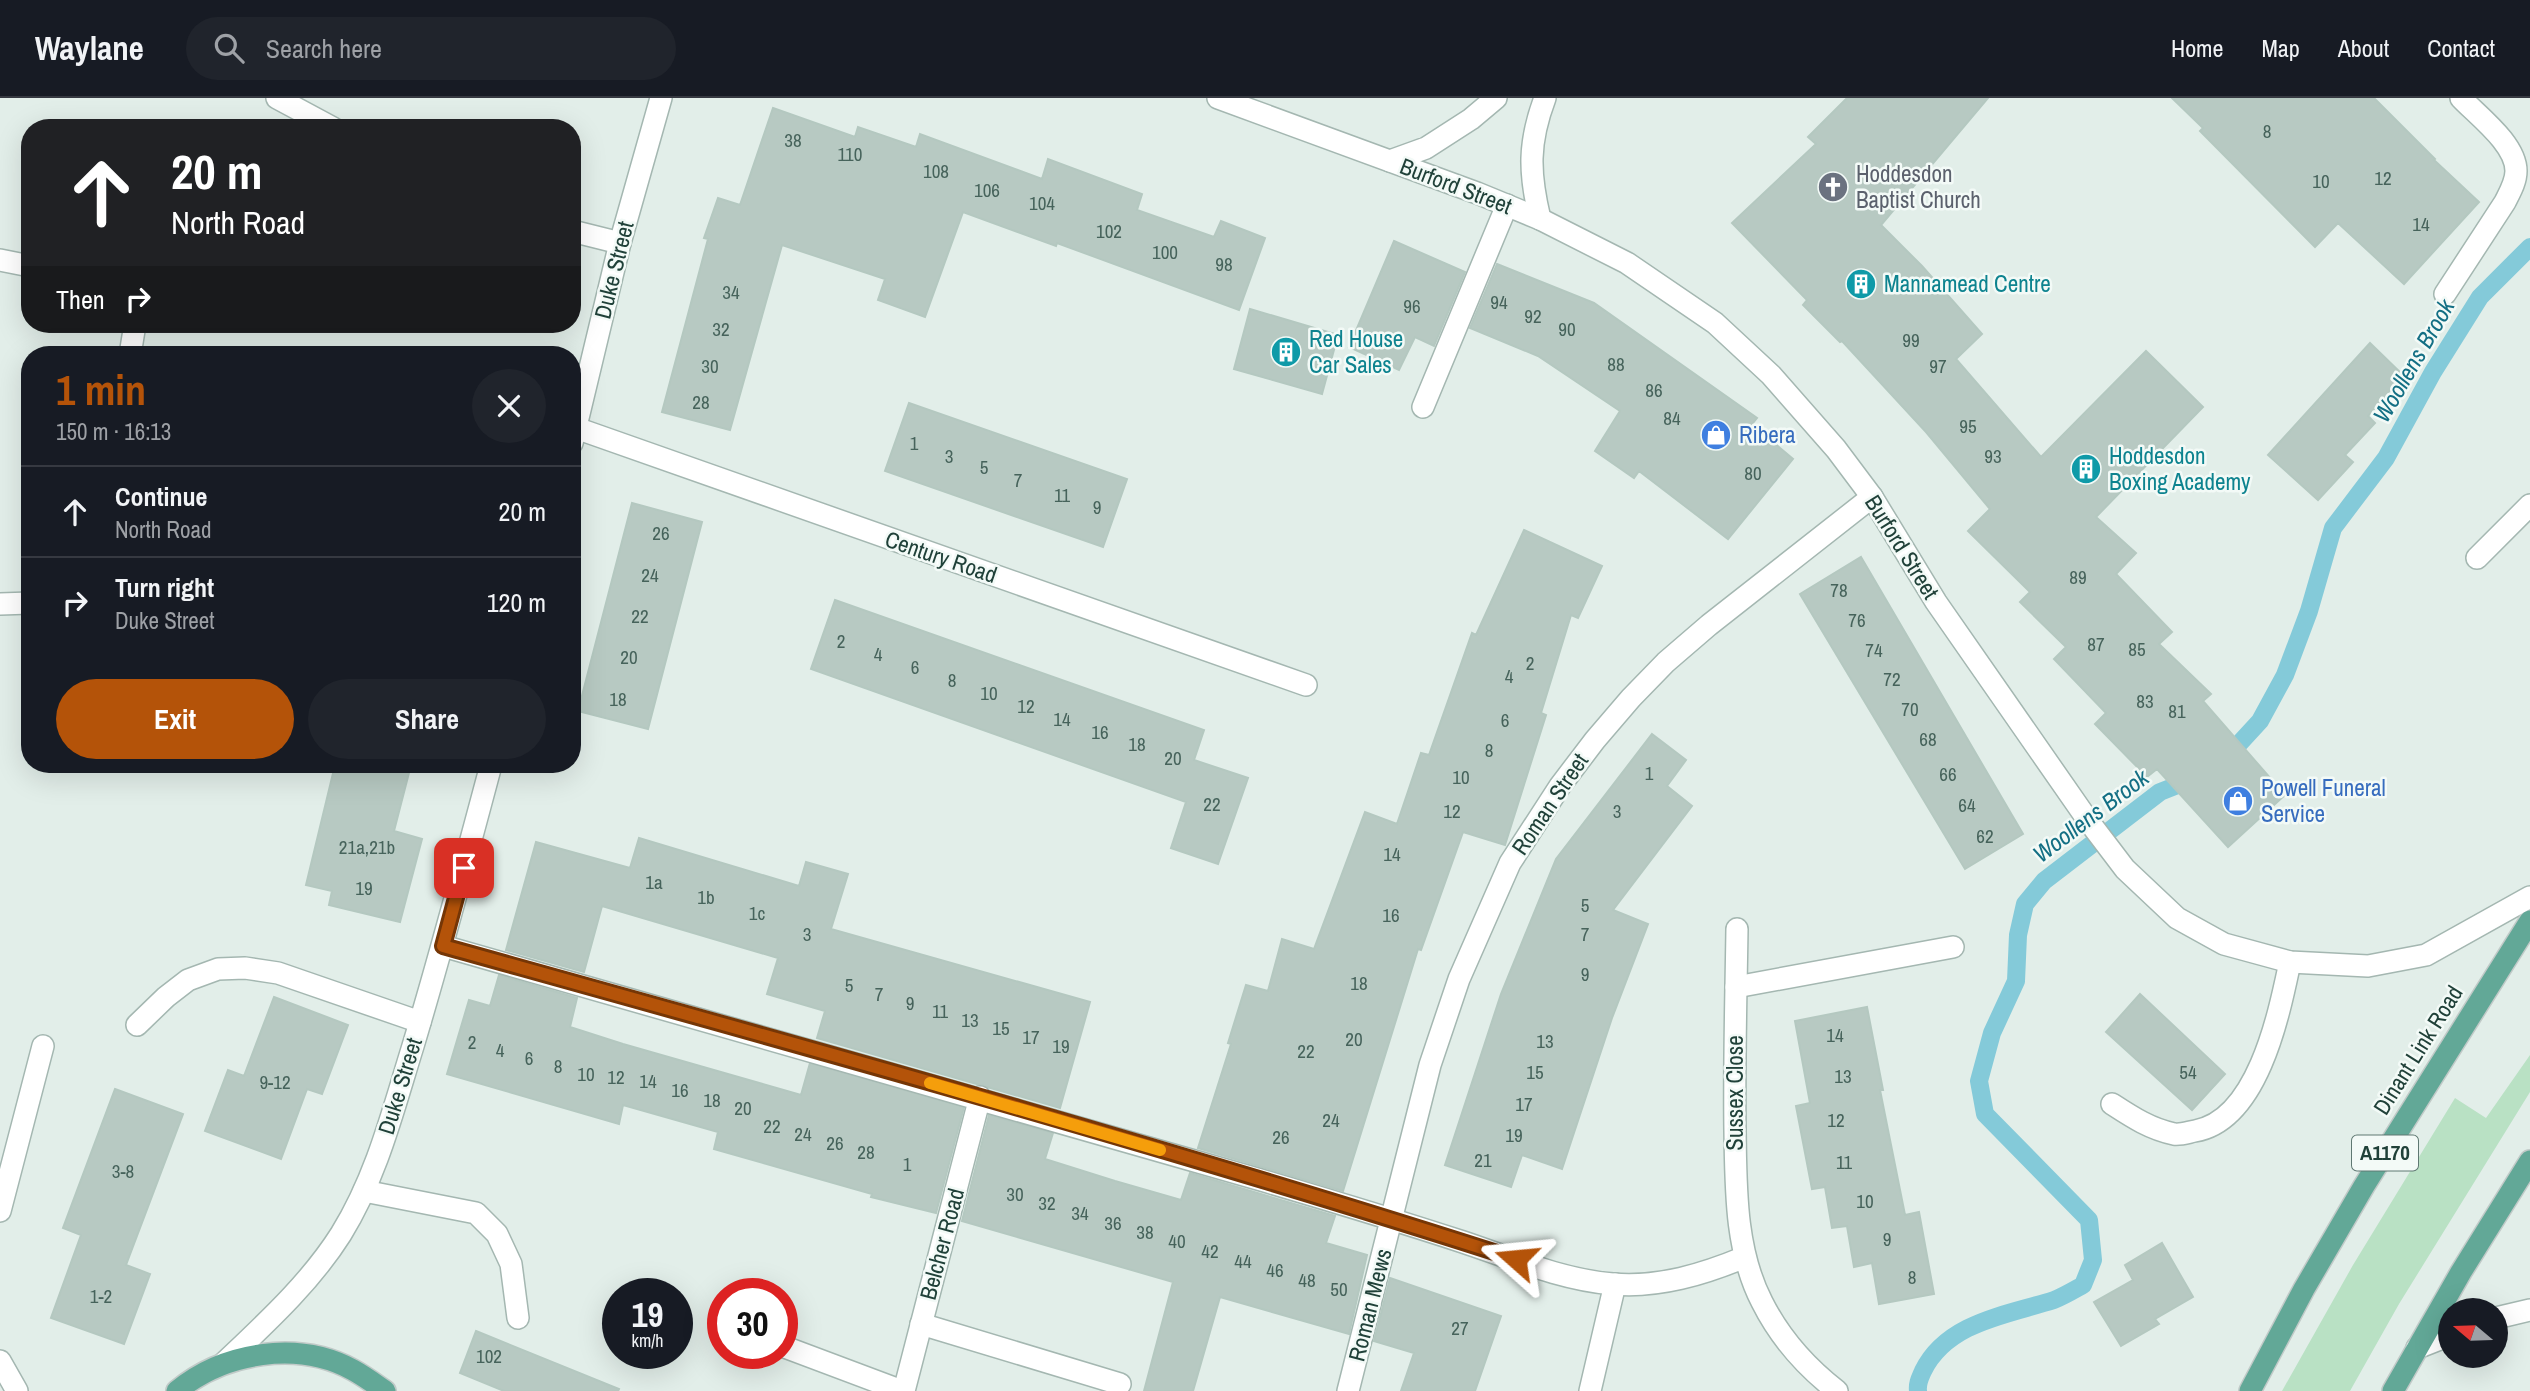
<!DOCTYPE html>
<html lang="en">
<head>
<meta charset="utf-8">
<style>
  body { margin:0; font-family:"Archivo Narrow",sans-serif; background:#20242c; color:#f1f3f6; height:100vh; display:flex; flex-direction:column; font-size:26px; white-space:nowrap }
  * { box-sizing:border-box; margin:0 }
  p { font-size:23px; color:#9ea1a6 }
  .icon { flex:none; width:38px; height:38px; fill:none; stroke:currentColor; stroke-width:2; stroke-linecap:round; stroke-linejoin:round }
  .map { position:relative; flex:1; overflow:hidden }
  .sheet { position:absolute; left:21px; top:248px; width:560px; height:427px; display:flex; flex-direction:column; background:#171b24; border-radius:28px; box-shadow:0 7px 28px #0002 }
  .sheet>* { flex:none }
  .top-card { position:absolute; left:21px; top:21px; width:560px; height:214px; border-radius:28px; box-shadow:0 7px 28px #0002; background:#202124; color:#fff; overflow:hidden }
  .needle { width:46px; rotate:289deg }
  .tools { position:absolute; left:2438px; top:1200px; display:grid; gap:14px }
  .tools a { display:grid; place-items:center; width:70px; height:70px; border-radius:50%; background:#171b24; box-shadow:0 7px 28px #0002; font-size:35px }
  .speed { position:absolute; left:602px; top:1180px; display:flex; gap:14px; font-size:35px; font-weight:700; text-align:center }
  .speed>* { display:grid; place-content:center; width:91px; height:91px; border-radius:50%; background:#171b24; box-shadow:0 7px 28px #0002; line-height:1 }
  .speed small { font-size:18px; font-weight:400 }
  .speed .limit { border:10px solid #d22; background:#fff; color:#111 }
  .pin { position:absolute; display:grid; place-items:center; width:60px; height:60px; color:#fff; margin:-30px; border-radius:14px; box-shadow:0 4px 10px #0006 }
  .me { position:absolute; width:77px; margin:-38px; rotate:288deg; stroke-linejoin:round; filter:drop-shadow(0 0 5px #0008) }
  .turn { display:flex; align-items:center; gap:24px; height:147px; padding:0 35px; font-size:32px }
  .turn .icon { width:91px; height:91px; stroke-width:2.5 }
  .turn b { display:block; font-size:49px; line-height:60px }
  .then { display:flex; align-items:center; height:66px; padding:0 35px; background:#0003; gap:14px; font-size:26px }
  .round { display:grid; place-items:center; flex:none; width:74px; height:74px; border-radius:37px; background:#20242c }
  .headline { display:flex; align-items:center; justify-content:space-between; height:119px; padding:0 35px }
  h1 { font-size:42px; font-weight:700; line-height:52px; color:#b45309 }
  .button { display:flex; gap:14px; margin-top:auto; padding:14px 35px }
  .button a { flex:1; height:80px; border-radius:42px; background:#b45309; color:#fff; font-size:28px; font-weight:700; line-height:80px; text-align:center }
  .button a+a { background:#20242c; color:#f1f3f6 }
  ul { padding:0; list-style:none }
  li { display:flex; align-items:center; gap:21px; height:91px; padding:0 35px; border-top:2px solid #363941 }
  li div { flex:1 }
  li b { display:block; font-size:26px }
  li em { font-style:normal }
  header { display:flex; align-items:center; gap:42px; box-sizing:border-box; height:98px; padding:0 35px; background:#171b24; border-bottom:2px solid #363941 }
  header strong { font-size:33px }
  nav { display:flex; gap:38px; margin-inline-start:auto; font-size:24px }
  .search { width:490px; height:63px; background:#20242c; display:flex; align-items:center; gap:18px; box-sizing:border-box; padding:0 24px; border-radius:38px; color:#9ea1a6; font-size:26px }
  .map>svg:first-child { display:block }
  .green { fill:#b9e1c4 }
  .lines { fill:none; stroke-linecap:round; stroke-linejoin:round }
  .stream { stroke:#84cad9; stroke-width:18 }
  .building { fill:#b7c9c2; stroke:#b4c8c0; stroke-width:2 }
  .service-casing { stroke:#a4b7b1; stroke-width:24 }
  .minor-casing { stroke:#a4b7b1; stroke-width:24 }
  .tertiary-casing { stroke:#a4b7b1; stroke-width:24 }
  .primary-casing { stroke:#c1cac8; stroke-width:24 }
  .service { stroke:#fff; stroke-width:21 }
  .minor { stroke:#fff; stroke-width:21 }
  .tertiary { stroke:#fff; stroke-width:21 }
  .primary { stroke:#62a897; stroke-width:21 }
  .route-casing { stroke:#753606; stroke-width:18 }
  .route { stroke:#b45309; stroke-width:12 }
  .slow { stroke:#f59e0b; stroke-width:12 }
  .labels { text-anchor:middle; stroke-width:5; stroke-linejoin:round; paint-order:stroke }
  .number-label { font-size:19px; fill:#46635b }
  .shield { fill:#f3faf7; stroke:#5f7872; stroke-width:2 }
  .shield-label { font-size:21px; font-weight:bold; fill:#204139 }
  .worship-label { font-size:23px; fill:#5b616d; stroke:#f3faf7; text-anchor:start }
  .street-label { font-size:23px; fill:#204139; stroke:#f3faf7 }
  .culture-label { font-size:23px; fill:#0d838f; stroke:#f3faf7; text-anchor:start }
  .shop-label { font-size:23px; fill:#366cbe; stroke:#f3faf7; text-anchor:start }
  .water-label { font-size:24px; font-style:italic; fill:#136f84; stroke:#f3faf7 }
</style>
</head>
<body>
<header>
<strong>Waylane</strong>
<div class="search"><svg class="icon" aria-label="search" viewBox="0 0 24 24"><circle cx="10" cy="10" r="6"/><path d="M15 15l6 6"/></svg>Search here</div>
<nav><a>Home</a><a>Map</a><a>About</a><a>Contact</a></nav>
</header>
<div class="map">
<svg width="2530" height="1293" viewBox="0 0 2530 1293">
  <rect width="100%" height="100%" fill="#e2eee9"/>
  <path class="green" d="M2530,957v37l-131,212 -49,87h-68l71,-126 102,-167 31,20z"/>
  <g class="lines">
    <path class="stream" d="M2225,661l35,-38 25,-46 24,-64 24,-83 53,-70 47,-86 47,-75 50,-50
      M1918,1293c-1,-8 2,-13 5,-20 24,-49 84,-56 131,-71 10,-4 20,-10 29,-15l10,-25 -4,-40 -104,-106 -6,-33 13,-48 24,-52 2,-46 7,-31 19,-23 116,-89 33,-13"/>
  </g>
  <path class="building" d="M1847,0h141l-107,127 41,41 60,68 -26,25 85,98 105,-106 57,56 -107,110 40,36 -20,21 56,58 -13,12 52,50 -8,7 82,94 -57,52 -71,-78 -10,8 -52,-53 11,-11 -52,-54 12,-12 -46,-45 10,-10 -62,-61 22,-22 -64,-77 -84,-91 -2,1 -37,-37 4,-5 -75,-77 84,-79 -8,-7z
    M2172,0h202l61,61 -1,1 45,42 -75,82 -66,-61 -23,24 -115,-116 3,-3z
    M773,10l82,29 3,-10 58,20 4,-13 122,45 6,-20 94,35 -5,16 77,27 7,-16 44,17 -26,72 -182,-67 -1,3 -93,-34 -38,105 -47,-17 7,-21 -103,-34 -52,185 -68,-18 46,-173 -4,-1 14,-40 22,7z
    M1394,143l71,31 -31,74 -19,-9 -16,33 -50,-23z
    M1497,166l97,39 163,115 -5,6 41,35 -65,80 -89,-68 -5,7 -39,-27 25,-40 -82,-55 -68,-28z
    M1250,211l88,26 -16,59 -88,-25z
    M2370,245l34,33 -36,40 7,7 -30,32 8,7 -35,38 -50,-45z
    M909,305l218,76 -24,68 -218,-76z
    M632,405l70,19 -54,207 -70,-18z
    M1524,432l78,36 -24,52 -7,-3 -30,98 5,2 -41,130 -42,-13 -42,118 -3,-1 -75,242 -145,-43 33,-104 -3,-1 18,-58 22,6 14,-52 32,10 51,-137 32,12 24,-71 8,2 43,-122 4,2z
    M1861,459l162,277 -58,35 -165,-275z
    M835,502l369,130 -10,30 54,18 -30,86 -47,-16 15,-46 -375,-133z
    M1652,636l34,26 -19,26 25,20 -79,104 35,14 -36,94 -50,151 -40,-14 -11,32 -66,-22 56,-171 55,-135z
    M335,667h76l-17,66 28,8 -22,83 -71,-17 3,-14 -26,-6z
    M639,740l160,48 7,-24 42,12 -17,55 259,73 -30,106 -243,-70 8,-27 -58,-17 11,-36 -176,-52 -18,66 -78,-22 30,-108 94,26z
    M499,877l78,23 -7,29 53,17 178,51 9,-32 154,44 -28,106 -65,-16 1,-3 -158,-45 4,-17 -95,-27 -4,19 -172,-50 22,-74 21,6z
    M2140,896l85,80 -33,36 -86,-78z
    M274,899l74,28 -26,69 -15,-5 -26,70 -76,-28 23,-61 16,6z
    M1867,909l16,83h-3l25,125 14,-3 15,82 -55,10 -7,-41 -18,4 -7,-41 -15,2 -7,-41 -13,2 -16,-83 14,-3 -15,-82z
    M115,991l68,25 -57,151 24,9 -26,70 -73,-26 30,-83 -18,-7z
    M989,1017l64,18 -8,26 70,22 66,19 9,-27 145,43 -9,27 41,12 -18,79 -129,-37 -27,94h-49l29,-109 -211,-61z
    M2162,1145l31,54 -38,22 4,5 -38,22 -27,-44 39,-22 -8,-15z
    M1390,1180l111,38 -26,75h-74l13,-38 -40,-12z
    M476,1233l143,58 -1,2h-114l-44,-18z"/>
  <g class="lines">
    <g class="service-casing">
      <path id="service" d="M277,0l56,30
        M572,133l48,12
        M1423,309l84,-202
        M2477,460l53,-53
        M1736,889l217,-40
        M2112,1006c20,13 38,25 62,30 7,1 15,-2 21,-3 63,-11 84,-117 95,-169
        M364,1093l112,22 21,21 14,30 7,54
        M0,1113l43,-165
        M921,1226l199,60
        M782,1248l120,45
        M0,1263l17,30
        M1590,1293l25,-107"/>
    </g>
    <g class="minor-casing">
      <path id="minor" d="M1390,63l36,-13 45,-29 25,-21
        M1540,121c-11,-46 -12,-76 5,-121
        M0,162l30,6
        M2445,196l60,-92c5,-10 11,-20 11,-31 0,-27 -38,-55 -55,-73
        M130,257l5,-31
        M576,330l730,257
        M0,506l30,-1
        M1737,831c-1,67 -3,134 -2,202 1,57 0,119 27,171 18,36 44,65 75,89
        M443,848c273,77 546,154 818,234 68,20 135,40 202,62 48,16 99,38 150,42 46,4 91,-10 132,-27
        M137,927l29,-28 22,-17 30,-11 27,-1 33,5 142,49
        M2496,1220l34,-8
        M2417,1250l33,-13
        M904,1293l76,-294
        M1348,1293l82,-326 29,-86 51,-116 50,-77 35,-46 36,-42 35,-36 43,-37 163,-128"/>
    </g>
    <g class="tertiary-casing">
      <path id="tertiary" d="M1218,0l259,95 63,26 87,44 88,60 56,52 65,74 36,48 64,105 151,217 38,50 52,49 47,26 66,18 78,4 58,-11 104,-58
        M572,345l48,-200 41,-145
        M224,1265c42,-40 86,-80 117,-129 36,-58 52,-124 72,-188 28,-93 53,-187 78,-281"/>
    </g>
    <g class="primary-casing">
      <path id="primary" d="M177,1293c47,-39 121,-51 176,-21 11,6 22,14 32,21
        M2250,1293l54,-102 60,-103 166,-265
        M2393,1293l68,-119 69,-111"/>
    </g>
    <use href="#service" class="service"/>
    <use href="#minor" class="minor"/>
    <use href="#tertiary" class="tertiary"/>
    <use href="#primary" class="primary"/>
  </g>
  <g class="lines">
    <g class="route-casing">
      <path id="route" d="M464,770l-21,78c359,100 719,199 1073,313"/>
    </g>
    <use href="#route" class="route"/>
    <path class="slow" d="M930,985l230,67"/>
  </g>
  <defs>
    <g id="church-disc" transform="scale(1.575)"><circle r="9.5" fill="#6b7280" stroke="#f3faf7"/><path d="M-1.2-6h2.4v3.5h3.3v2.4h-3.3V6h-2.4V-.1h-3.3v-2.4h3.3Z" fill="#fff"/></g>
    <g id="building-disc" transform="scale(1.575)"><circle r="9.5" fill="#0f9aa8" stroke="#f3faf7"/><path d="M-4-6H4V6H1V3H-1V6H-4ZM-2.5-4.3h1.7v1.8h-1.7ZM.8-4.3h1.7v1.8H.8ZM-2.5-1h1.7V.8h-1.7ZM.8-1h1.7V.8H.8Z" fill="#fff"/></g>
    <g id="shop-disc" transform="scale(1.575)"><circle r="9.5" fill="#3f7fe0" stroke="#f3faf7"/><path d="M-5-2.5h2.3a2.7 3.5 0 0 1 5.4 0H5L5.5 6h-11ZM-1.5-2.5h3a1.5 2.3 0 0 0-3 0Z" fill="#fff"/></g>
  </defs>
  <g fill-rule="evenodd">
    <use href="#church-disc" x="1833" y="89"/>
    <use href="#building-disc" x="1861" y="186"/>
    <use href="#building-disc" x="1286" y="254"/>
    <use href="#shop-disc" x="1716" y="337"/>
    <use href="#building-disc" x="2086" y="371"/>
    <use href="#shop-disc" x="2238" y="703"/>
  </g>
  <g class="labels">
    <g class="number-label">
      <text x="2267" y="40">8</text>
      <text x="793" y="49">38</text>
      <text x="850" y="63">110</text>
      <text x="936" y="80">108</text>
      <text x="2383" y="87">12</text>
      <text x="2321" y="90">10</text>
      <text x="987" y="99">106</text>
      <text x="1042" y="112">104</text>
      <text x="2421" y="133">14</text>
      <text x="1109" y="140">102</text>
      <text x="1165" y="161">100</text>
      <text x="1224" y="173">98</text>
      <text x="731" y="201">34</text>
      <text x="1499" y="211">94</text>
      <text x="1412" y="215">96</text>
      <text x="1533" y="225">92</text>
      <text x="721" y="238">32</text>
      <text x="1567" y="238">90</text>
      <text x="1911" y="249">99</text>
      <text x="1616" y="273">88</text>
      <text x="710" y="275">30</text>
      <text x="1938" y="275">97</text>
      <text x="1654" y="299">86</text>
      <text x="701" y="311">28</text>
      <text x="1672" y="327">84</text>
      <text x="1968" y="335">95</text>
      <text x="914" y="352">1</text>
      <text x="949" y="365">3</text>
      <text x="1993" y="365">93</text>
      <text x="984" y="376">5</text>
      <text x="1753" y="382">80</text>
      <text x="1018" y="389">7</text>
      <text x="1062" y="404">11</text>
      <text x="1097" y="416">9</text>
      <text x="661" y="442">26</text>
      <text x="650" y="484">24</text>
      <text x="2078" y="486">89</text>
      <text x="1839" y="499">78</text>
      <text x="640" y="525">22</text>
      <text x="1857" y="529">76</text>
      <text x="841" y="550">2</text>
      <text x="2096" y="553">87</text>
      <text x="2137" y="558">85</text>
      <text x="1874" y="559">74</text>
      <text x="878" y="563">4</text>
      <text x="629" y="566">20</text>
      <text x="1530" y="572">2</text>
      <text x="915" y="576">6</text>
      <text x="1509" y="585">4</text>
      <text x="1892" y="588">72</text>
      <text x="952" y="589">8</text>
      <text x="989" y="602">10</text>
      <text x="618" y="608">18</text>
      <text x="2145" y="610">83</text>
      <text x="1026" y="615">12</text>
      <text x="1910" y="618">70</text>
      <text x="2177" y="620">81</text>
      <text x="1062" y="628">14</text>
      <text x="1505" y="629">6</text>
      <text x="1100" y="641">16</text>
      <text x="1928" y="648">68</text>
      <text x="1137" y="653">18</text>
      <text x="1489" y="659">8</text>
      <text x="1173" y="667">20</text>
      <text x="1649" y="682">1</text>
      <text x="1948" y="683">66</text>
      <text x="1461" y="686">10</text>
      <text x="1212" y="713">22</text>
      <text x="1967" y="714">64</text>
      <text x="1452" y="720">12</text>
      <text x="1617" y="720">3</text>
      <text x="1985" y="745">62</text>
      <text x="367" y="756">21a,21b</text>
      <text x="1392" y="763">14</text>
      <text x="654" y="791">1a</text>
      <text x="364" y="797">19</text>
      <text x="706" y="806">1b</text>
      <text x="1585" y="814">5</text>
      <text x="757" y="822">1c</text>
      <text x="1391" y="824">16</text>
      <text x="807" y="843">3</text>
      <text x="1585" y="843">7</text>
      <text x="1585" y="883">9</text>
      <text x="1359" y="892">18</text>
      <text x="849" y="894">5</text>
      <text x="879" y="903">7</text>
      <text x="910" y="912">9</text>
      <text x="940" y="920">11</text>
      <text x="970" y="929">13</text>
      <text x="1001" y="937">15</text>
      <text x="1835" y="944">14</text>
      <text x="1031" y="946">17</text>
      <text x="1354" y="948">20</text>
      <text x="1545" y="950">13</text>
      <text x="472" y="951">2</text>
      <text x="1061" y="955">19</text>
      <text x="500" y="959">4</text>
      <text x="1306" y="960">22</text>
      <text x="529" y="967">6</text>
      <text x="558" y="975">8</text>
      <text x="1535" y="981">15</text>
      <text x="2188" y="981">54</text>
      <text x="586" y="983">10</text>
      <text x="1843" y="985">13</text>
      <text x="616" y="986">12</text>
      <text x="648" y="990">14</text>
      <text x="275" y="991">9-12</text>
      <text x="680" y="999">16</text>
      <text x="712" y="1009">18</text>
      <text x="1524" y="1013">17</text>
      <text x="743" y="1017">20</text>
      <text x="1331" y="1029">24</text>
      <text x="1836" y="1029">12</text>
      <text x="772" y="1035">22</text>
      <text x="803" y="1043">24</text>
      <text x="1514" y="1044">19</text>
      <text x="1281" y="1046">26</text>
      <text x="835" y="1052">26</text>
      <text x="866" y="1061">28</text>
      <text x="1483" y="1069">21</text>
      <text x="1844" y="1071">11</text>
      <text x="907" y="1073">1</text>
      <text x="123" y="1080">3-8</text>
      <text x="1015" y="1103">30</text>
      <text x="1865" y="1110">10</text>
      <text x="1047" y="1112">32</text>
      <text x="1080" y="1122">34</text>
      <text x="1113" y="1132">36</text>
      <text x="1145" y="1141">38</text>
      <text x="1887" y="1148">9</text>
      <text x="1177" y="1150">40</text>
      <text x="1210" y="1160">42</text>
      <text x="1243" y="1170">44</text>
      <text x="1275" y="1179">46</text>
      <text x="1912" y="1186">8</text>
      <text x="1307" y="1189">48</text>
      <text x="1339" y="1198">50</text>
      <text x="101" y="1205">1-2</text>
      <text x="1460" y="1237">27</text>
      <text x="489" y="1265">102</text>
    </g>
    <rect class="shield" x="2352" y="1037.5" width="66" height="35" rx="5"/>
    <g class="shield-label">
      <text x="2385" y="1062">A1170</text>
    </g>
    <g class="worship-label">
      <text x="1856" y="84">Hoddesdon<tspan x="1856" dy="26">Baptist Church</tspan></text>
    </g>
    <g class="street-label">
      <text transform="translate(1456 88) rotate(21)" y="8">Burford Street</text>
      <text transform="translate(614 172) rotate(-76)" y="8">Duke Street</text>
      <text transform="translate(1902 449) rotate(58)" y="8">Burford Street</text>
      <text transform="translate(941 459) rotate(19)" y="8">Century Road</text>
      <text transform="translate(1550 706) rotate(-56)" y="8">Roman Street</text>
      <text transform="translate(2418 952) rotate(-58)" y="8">Dinant Link Road</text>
      <text transform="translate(400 988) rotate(-73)" y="8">Duke Street</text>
      <text transform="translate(1735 995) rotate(-90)" y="8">Sussex Close</text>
      <text transform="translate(942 1146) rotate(-75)" y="8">Belcher Road</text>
      <text transform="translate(1370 1207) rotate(-76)" y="8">Roman Mews</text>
    </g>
    <g class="culture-label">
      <text x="1884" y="194">Mannamead Centre</text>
      <text x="1309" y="249">Red House<tspan x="1309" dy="26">Car Sales</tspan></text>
      <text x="2109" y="366">Hoddesdon<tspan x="2109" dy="26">Boxing Academy</tspan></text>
    </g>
    <g class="shop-label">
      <text x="1739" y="345">Ribera</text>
      <text x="2261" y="698">Powell Funeral<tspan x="2261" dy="26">Service</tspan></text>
    </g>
    <g class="water-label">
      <text transform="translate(2414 263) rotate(-60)" y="8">Woollens Brook</text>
      <text transform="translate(2091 718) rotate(-37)" y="8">Woollens Brook</text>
    </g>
  </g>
</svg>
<div class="tools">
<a><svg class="needle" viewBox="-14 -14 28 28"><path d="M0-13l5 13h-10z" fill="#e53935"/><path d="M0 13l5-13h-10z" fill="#9ea1a6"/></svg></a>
</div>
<div class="speed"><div>19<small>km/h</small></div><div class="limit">30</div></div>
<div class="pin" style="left:464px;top:770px;background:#d93025"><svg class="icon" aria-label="arrive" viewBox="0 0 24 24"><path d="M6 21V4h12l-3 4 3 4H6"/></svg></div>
<svg class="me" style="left:1516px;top:1161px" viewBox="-20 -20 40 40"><path d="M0-17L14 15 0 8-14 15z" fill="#b45309" stroke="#fff" stroke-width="4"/></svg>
<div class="top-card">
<div class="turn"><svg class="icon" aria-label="ahead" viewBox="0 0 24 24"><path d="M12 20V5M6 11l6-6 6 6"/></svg><div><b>20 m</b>North Road</div></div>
<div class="then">Then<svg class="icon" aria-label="right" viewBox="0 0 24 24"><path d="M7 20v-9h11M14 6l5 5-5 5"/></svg></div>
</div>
<section class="sheet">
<div class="headline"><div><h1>1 min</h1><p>150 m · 16:13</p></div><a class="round"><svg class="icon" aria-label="close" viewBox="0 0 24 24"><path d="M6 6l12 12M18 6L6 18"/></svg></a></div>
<ul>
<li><svg class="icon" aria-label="ahead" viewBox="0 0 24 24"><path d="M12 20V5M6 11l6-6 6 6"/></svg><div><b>Continue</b><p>North Road</p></div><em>20 m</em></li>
<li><svg class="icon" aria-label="right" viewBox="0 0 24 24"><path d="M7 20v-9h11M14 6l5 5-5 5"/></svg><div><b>Turn right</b><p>Duke Street</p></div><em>120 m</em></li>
</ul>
<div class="button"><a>Exit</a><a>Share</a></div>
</section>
</div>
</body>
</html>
